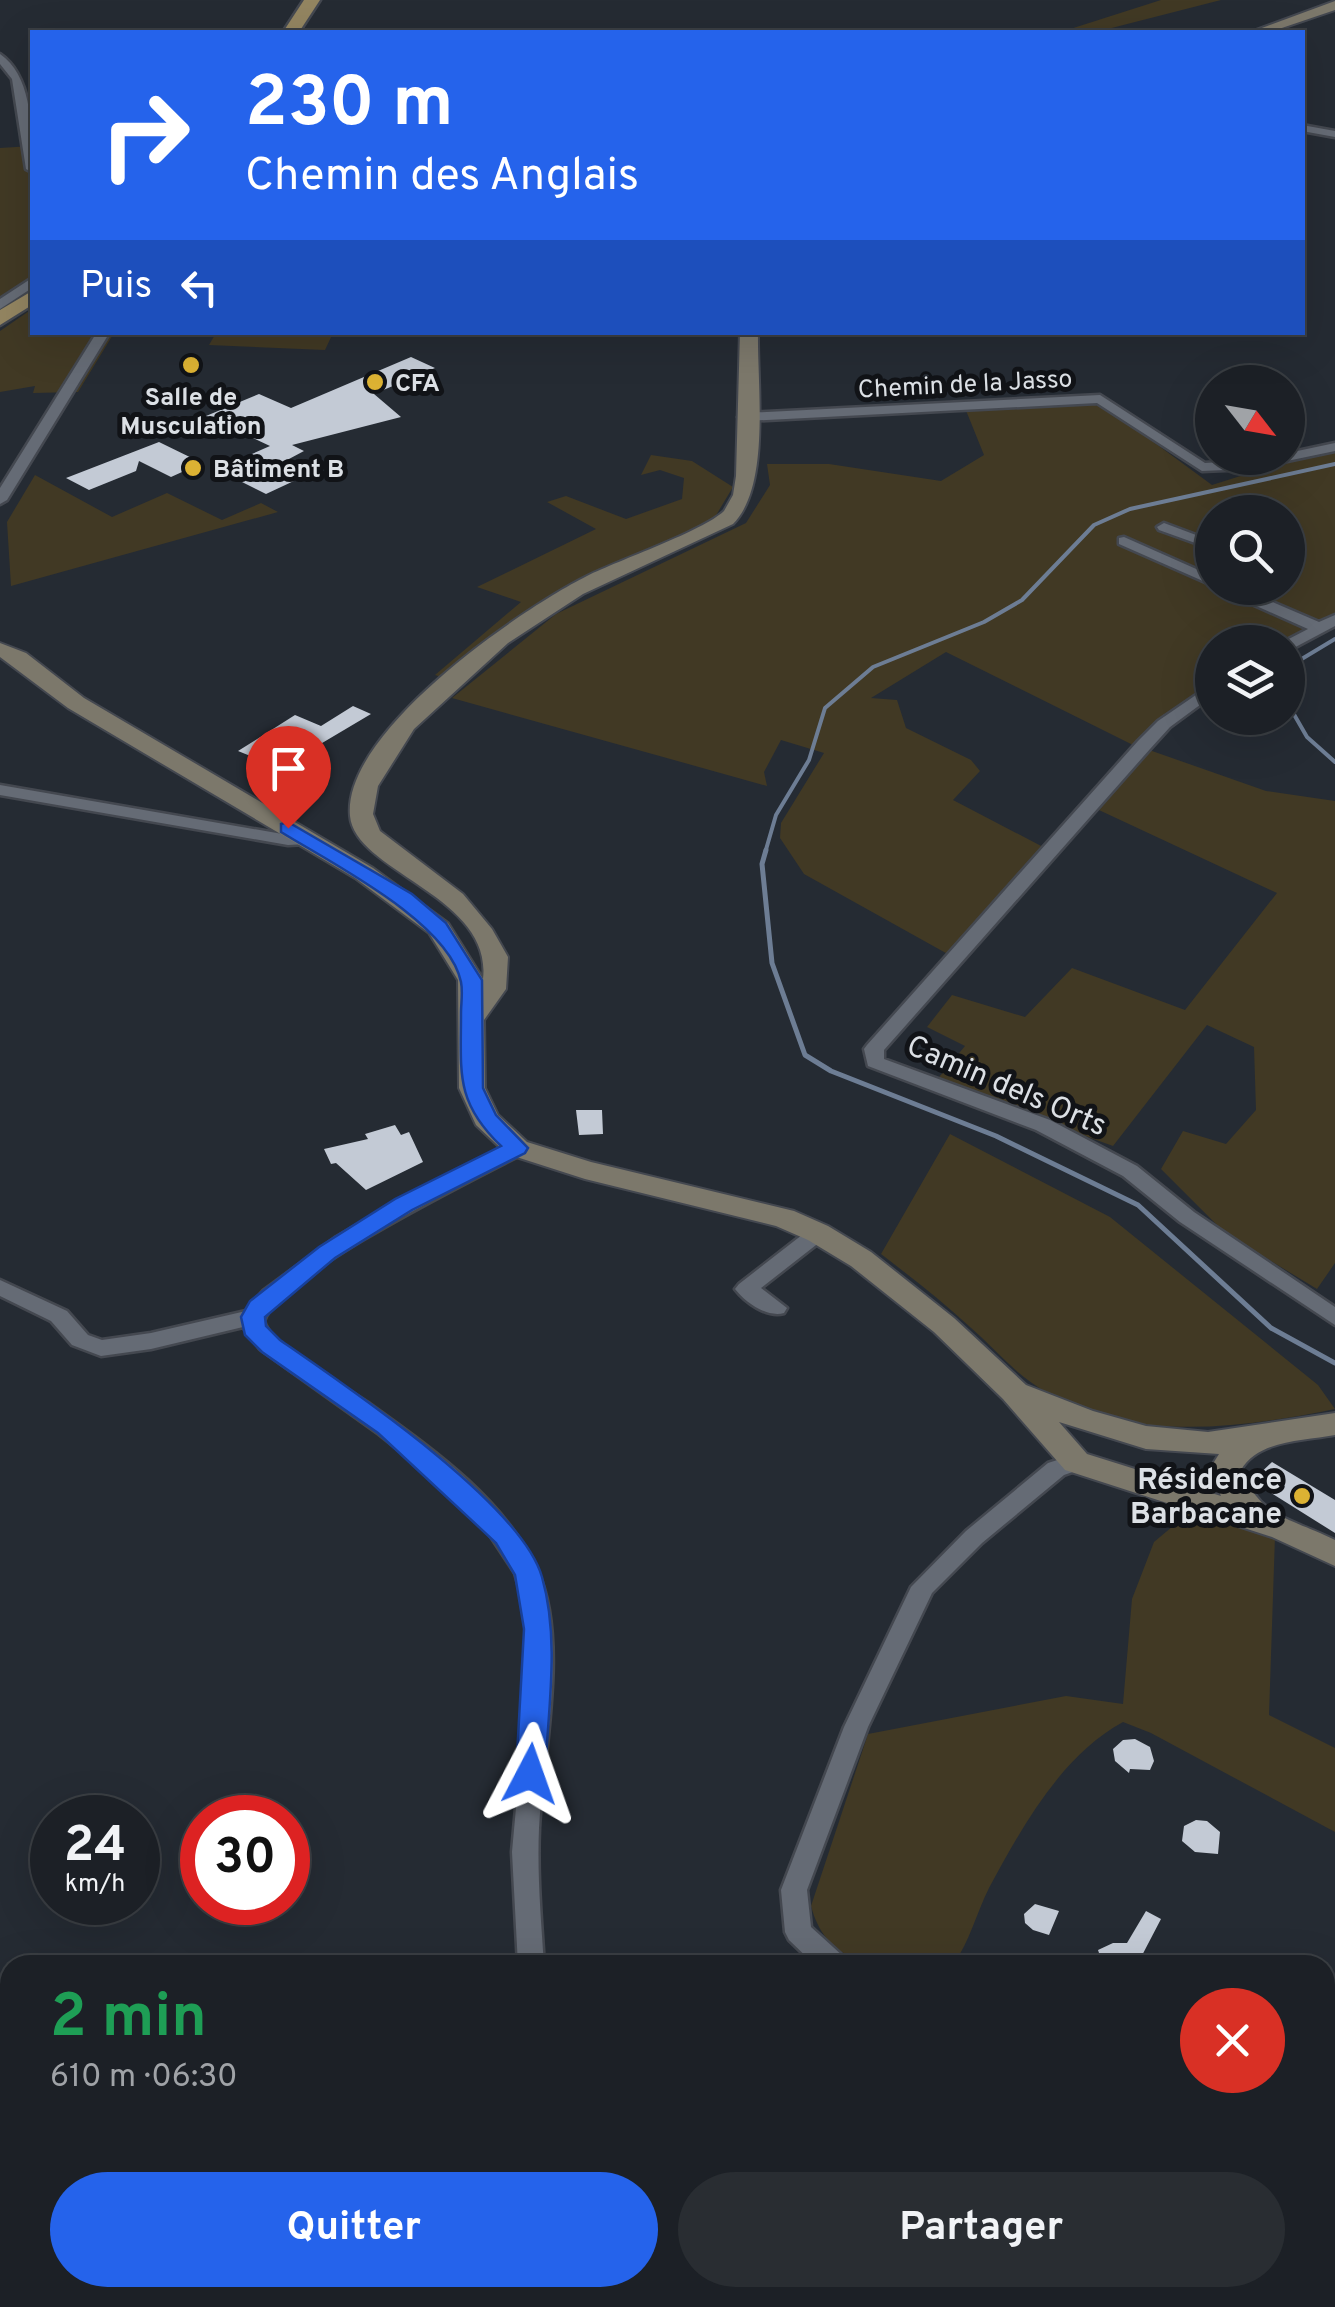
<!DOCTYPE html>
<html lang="fr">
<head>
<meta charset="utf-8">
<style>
  body { margin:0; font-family:Overpass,sans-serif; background:#292d32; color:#f1f3f6; height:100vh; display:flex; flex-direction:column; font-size:38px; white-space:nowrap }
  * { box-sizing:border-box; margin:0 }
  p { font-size:32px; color:#a0a3a7 }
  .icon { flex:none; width:55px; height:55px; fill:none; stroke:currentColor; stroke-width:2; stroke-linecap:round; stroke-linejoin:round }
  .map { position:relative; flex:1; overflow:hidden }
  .sheet { position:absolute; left:0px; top:1955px; width:1335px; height:352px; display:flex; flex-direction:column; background:#1c2026; border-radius:30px 30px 0 0; box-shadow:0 10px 40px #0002,0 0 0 2px #3a3e43 }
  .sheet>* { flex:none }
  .banner { position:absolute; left:30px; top:30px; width:1275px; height:305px; border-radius:0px; box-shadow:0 10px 40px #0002,0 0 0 2px #3a3e43; background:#2563eb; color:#fff; overflow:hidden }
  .needle { width:65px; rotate:121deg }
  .fabs { position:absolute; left:1195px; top:365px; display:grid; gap:20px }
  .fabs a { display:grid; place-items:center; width:110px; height:110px; border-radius:50%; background:#1c2026; box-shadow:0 10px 40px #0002,0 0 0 2px #3a3e43; font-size:50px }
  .speed { position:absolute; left:30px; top:1795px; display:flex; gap:20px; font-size:50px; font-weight:700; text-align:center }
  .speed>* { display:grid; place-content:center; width:130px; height:130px; border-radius:50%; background:#1c2026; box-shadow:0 10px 40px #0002,0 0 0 2px #3a3e43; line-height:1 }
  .speed small { font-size:25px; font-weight:400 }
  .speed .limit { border:15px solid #d22; background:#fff; color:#111 }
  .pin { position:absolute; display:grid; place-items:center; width:85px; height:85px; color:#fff; margin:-102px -42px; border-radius:50% 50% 50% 0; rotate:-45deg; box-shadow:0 0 10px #0007 }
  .pin .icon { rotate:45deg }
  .me { position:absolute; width:110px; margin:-55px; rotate:4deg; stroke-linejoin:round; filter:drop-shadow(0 0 8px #0008) }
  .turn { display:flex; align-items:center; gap:35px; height:210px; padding:0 50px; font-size:45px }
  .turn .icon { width:130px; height:130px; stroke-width:2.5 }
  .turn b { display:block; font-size:70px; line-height:85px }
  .then { display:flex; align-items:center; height:95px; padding:0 50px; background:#0003; gap:20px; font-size:38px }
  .round { display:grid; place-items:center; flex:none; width:105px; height:105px; border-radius:52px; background:#292d32 }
  .summary { display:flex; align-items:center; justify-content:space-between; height:170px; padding:0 50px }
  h1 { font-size:60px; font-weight:700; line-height:75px; color:#1e9e55 }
  .action { display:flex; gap:20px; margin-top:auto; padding:20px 50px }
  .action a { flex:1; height:115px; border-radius:60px; background:#2563eb; color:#fff; font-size:40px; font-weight:700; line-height:115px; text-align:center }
  .action a+a { background:#292d32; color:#f1f3f6 }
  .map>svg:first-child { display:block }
  .green { fill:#413924; fill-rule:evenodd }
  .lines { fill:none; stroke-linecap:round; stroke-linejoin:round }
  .stream-far1 { stroke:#6d7d94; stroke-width:4 }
  .stream { stroke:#6d7d94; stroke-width:5 }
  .building { fill:#c3cad5 }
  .street-casing { stroke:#444850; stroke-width:5 }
  .secondary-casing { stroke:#444850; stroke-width:4 }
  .primary-casing { stroke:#444850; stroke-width:5 }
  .street { fill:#656b75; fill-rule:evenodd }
  .secondary { fill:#7c786b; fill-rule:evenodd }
  .primary { fill:#938561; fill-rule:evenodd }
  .route { fill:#2563eb; stroke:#184099; stroke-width:2.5 }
  .poi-dot { fill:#dcb233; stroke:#111317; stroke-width:4 }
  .labels { text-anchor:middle; stroke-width:10; stroke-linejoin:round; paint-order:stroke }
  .far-poi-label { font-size:25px; font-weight:bold; fill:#dce0e5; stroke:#111317; text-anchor:start }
  .far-street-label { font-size:25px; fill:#dce0e5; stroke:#111317 }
  .street-label { font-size:30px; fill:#dce0e5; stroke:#111317 }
  .poi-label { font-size:30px; font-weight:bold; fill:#dce0e5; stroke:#111317; text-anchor:end }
</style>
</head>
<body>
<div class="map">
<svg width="1335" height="2307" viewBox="0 0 1335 2307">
  <rect width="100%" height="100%" fill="#252b33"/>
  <path class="green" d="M1161,0h60l-125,32 -32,-1z
    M32,146v136l-32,21v-155z
    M32,309v23l82,1 -36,59 -45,1 2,-7 -35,6v-61z
    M216,333v-1l117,1 -8,17 -116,-5z
    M1092,404l18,6 102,75 123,-39v170l-48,26h-75v50l-77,53 131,46 69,10v462l-18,26 -92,-56 -64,-64 22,-38 43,13 30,-34 -2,-63 -47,-22 -94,121 -178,-64 30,-36 -38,-19 25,-32 73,22 47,-49 113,42 92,-117 -191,-89 47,-59 -187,-93 -75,46 26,2 9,28 65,32 9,11 -27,29 92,48 -92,109 -149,-83 -24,-36 1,-15 43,-70 -43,-13 -17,32 3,14 -315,-88 104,-84 190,-91 24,-38 -3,-21h62l112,17 43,-26 -19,-47zM1212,512h76v76h-76z
    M651,455l41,6 41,26 -18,30 -76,44 -84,40 -104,79 -16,-5 86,-73 -44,-15 119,-58 -49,-27 19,-6 60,23 56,-20 2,-21 -24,-8 -19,5z
    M35,475l77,42 55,-24 55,27 39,-17 17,9 -267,74 -4,-64z
    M950,1134l160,83 208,168 17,24c-98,20 -216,36 -303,-26 -23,-16 -41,-38 -62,-56 -28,-26 -58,-49 -89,-73z
    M1191,1511l84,25 -6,179 66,33v84l-184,-99 -28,-11c-62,34 -101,105 -134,166 -13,26 -19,53 -36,77 -58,0 -123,12 -142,-59l57,-172 198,-38 57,8 9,-105 22,-57z"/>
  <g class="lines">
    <path class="stream-far1" d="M1288,682l12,-22 35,-21
      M1288,704l19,33 28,25
      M765,853l11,-38 33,-55 16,-52 48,-41 111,-45 38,-22 72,-75 36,-16 205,-45"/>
    <path class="stream" d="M766,850l-4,14 10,99 33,92 26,16 165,65 142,69 133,123 64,35"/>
  </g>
  <path class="building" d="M411,357l24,11 -61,26 27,23 -109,28 12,6 -32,17 24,12 -30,14 -40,-20 35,-16 -9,-4 18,-8 -64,-30 53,-22 32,14z
    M159,442l43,21 -31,14 -32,-16 -3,10 -47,19 -23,-12z
    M353,706l18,8 -91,54 -42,-17 57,-36 26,11z
    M576,1110h26l1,24 -24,1z
    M395,1125l6,10 8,-3 14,30 -57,28 -30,-27 -5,1 -7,-15 44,-10 -3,-5z
    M1272,1462l63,38v33l-83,-52z
    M1135,1739l15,8 4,14 -4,9 -20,-1 -1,4 -14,-12 -2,-12 10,-9z
    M1196,1820l11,1 13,11 -2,22 -23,-2 -13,-11 2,-15z
    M1035,1904l24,7 -10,24 -16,-5 -8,-7 -1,-9z
    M1146,1911l15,8 -24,46h-34l-5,-15 15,-7h14z"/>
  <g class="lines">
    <g class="street-casing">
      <path id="street" d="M0,54c34,23 32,81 32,118l-6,-3 -14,-90 -12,-15z
        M1302,125l33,6v6l-33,-6z
        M32,278v10l-32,21v-10z
        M97,332h13l-103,168 -7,4v-16z
        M1100,395l105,68 83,-5v-5l47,-10v8l-86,18 -47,2 -105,-68 -352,18 -7,-4 7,-4z
        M1164,523l48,18v8l-53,-19 -2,-3z
        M1124,537l88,39v9l-93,-41v-6z
        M1221,588h19l79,34 16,-7v11l-47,25v-9h-5l25,-13 -85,-38z
        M1212,684v12l-42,31 -20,22 -266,301v9l166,61 87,46 57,46 141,95v18l-155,-103 -57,-46 -87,-46 -168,-64 -4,-17 3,-4 271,-304 20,-20z
        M0,785l288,50 18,-1 9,5 -9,5 -18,1 -288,-50z
        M517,1141l7,2 3,5 -3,5c-50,26 -245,121 -260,168 8,29 81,65 107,84 61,44 133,94 166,165 32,68 6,184 2,258 -2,46 2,91 5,137h-26l-6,-113 13,-143 2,-75 -4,-33 -8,-28 -29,-44 -51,-50 -56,-45 -119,-85 -17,-22 -92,22 -50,7 -29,-11 -21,-24 -51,-25v-16l67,31 21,24 14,5 49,-7 95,-22 17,-20 72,-53 57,-33z
        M818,1226l10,7 -3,5 -64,50 26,20 -3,5c-17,5 -39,-11 -49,-24l4,-5 72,-56z
        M1076,1454l8,2 3,6 -3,6 -20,7 -82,68 -50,50 -64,134 -61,163 4,37 33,30 3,8h-32l-26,-25 -4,-8 -4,-42 63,-163 67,-140 55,-56 82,-68z
        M0,2143l10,3v26l-10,-3z
        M391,2298h39l4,9h-39z
        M520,2298h30l-4,9h-30z
        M807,2298h30l-3,9h-30z"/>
    </g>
    <g class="secondary-casing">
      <path id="secondary" d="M1335,1v9l-65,22h-19z
        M740,332h18c-1,53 13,154 -25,192l-150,70 -75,49 -94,86 -36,57 -5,28 7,17 83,63 29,35 16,28 -2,32 -22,31 1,68 13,27 29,27 64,20 203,49 34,15 43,26 83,66 72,67 67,26 53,15 62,6 127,-19v22c-32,6 -77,5 -94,35 22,50 48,47 94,70v26l-63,-29 -207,-67 -62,-71 -69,-67 -83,-66 -43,-26 -32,-14 -191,-47 -78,-25 -31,-29 -17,-37 -1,-108 -29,-47 -74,-55 -287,-170 -68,-51v-14l26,10 58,45 289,170 75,55 35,56c10,-83 -128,-107 -133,-163 -8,-84 171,-207 237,-240 32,-16 116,-45 137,-65l9,-16 3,-19zM1059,1422l87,27 73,5 -10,16 12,26 -134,-42z"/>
    </g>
    <g class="primary-casing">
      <path id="primary" d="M304,0h16l-21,32h-16z
        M32,291v14l-32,20v-15z"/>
    </g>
    <use href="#street" class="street"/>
    <use href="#secondary" class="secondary"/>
    <use href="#primary" class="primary"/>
  </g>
  <path class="route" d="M288,822l124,72 34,29 36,57 1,108 13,27 32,33 -3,5 -113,57 -77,48 -70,59 1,9 14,14c65,45 241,163 262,237 18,63 6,133 3,197l-4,8 -11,4 -10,-4 -4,-8 8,-145 -9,-54 -19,-32 -118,-110 -116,-81 -17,-17 -4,-18 9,-16 69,-54 76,-48 106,-53c-46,-44 -40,-73 -40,-133 0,-9 2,-21 0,-31 -12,-60 -130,-119 -180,-150v-8z"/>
  <g class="poi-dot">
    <circle cx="191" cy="365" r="10"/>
    <circle cx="375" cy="382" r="10"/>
    <circle cx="193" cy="468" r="10"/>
    <circle cx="1302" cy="1496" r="10"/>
  </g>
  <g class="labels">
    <g class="far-poi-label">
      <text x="395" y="391">CFA</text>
      <text x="191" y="405" text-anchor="middle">Salle de<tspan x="191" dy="29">Musculation</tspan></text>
      <text x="213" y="477">Bâtiment B</text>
    </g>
    <g class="far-street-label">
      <text transform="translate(965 383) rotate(-3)" y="9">Chemin de la Jasso</text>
    </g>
    <g class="street-label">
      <text transform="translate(1007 1085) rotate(23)" y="10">Camin dels Orts</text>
    </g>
    <g class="poi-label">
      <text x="1282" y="1489">Résidence<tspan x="1282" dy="34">Barbacane</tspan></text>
    </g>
  </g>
</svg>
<div class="fabs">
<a><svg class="needle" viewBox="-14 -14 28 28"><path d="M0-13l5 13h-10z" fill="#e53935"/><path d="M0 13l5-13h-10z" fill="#a0a3a7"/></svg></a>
<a><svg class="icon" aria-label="search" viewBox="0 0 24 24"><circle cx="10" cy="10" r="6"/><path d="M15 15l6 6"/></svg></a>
<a><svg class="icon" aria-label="layers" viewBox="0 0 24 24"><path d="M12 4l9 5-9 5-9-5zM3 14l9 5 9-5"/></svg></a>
</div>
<div class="speed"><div>24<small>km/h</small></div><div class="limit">30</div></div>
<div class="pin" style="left:288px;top:828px;background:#d93025"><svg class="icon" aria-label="arrive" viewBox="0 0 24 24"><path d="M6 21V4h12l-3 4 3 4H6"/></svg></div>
<svg class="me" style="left:530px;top:1774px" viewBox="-20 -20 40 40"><path d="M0-17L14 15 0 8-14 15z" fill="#2563eb" stroke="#fff" stroke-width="4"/></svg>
<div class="banner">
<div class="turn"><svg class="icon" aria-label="right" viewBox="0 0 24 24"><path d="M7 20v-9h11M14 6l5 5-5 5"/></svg><div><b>230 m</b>Chemin des Anglais</div></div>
<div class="then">Puis<svg class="icon" aria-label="left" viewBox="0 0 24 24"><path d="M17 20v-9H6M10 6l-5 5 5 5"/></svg></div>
</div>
<section class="sheet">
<div class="summary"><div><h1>2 min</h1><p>610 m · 06:30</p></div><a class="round" style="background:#d93025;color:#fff"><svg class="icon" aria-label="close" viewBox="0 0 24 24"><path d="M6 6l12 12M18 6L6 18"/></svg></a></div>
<div class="action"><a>Quitter</a><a>Partager</a></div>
</section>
</div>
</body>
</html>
